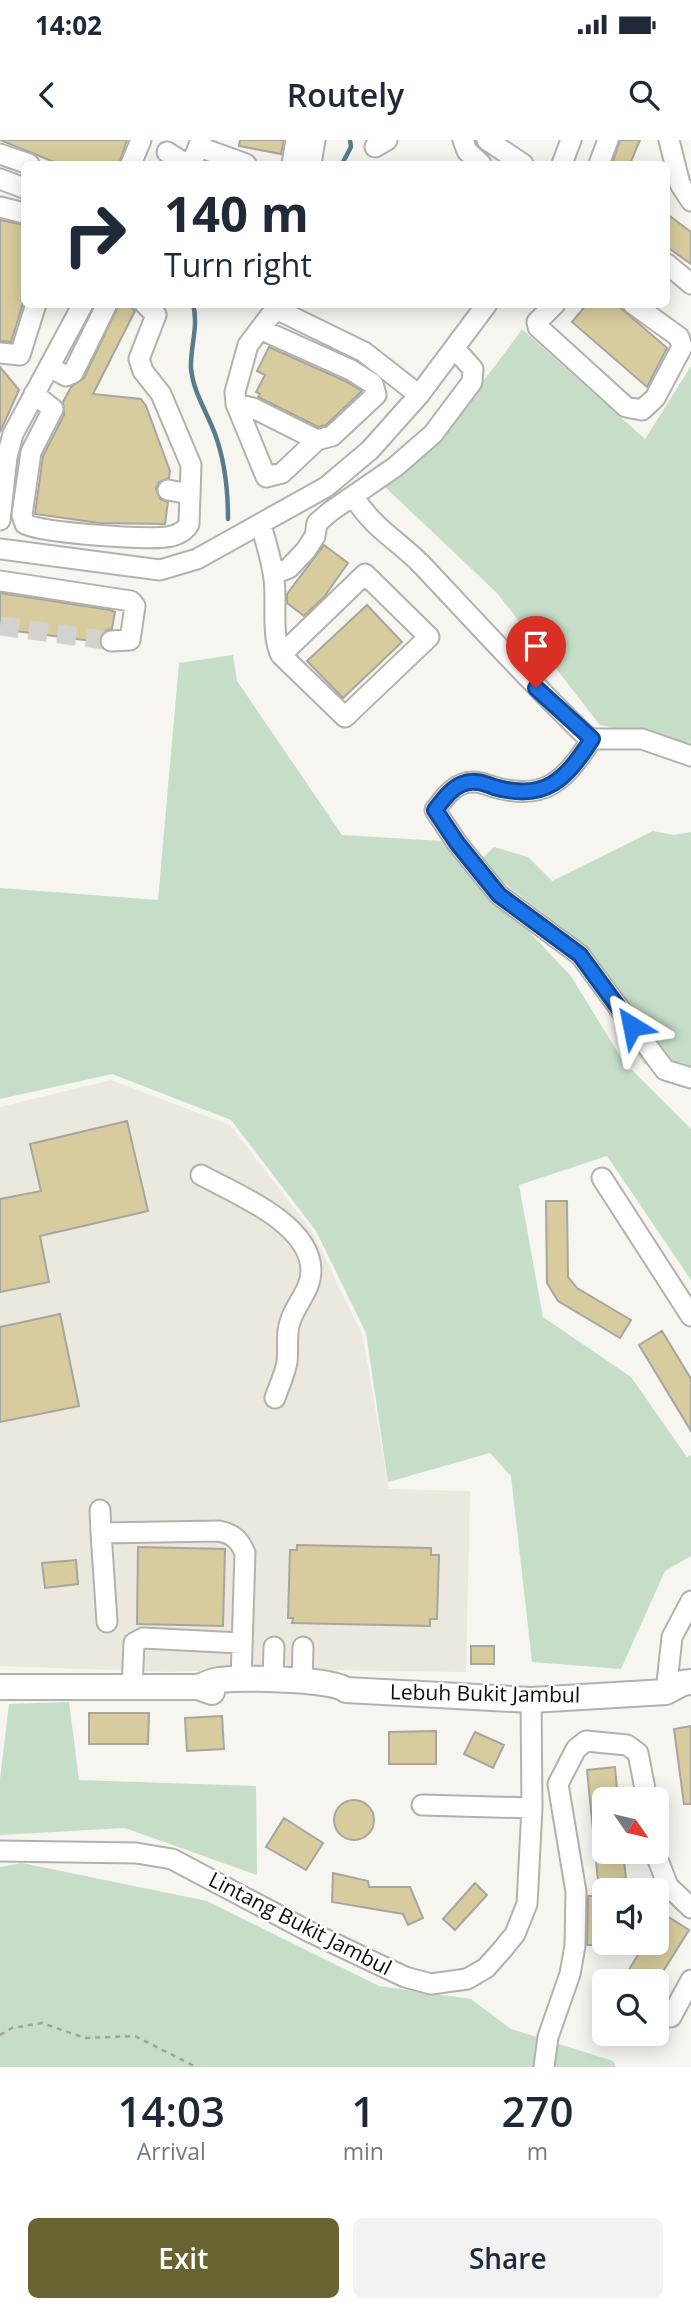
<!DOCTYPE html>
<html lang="en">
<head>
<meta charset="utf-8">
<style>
  body { margin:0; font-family:"Open Sans",sans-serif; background:#f2f2f3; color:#1f2937; height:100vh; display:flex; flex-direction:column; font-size:26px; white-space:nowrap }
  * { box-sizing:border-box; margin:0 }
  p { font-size:23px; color:#747a83 }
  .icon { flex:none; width:38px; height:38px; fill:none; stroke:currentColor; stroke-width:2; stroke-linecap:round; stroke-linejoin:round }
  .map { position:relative; height:1927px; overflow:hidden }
  .drawer { display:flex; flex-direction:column; background:#fff; flex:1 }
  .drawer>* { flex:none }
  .hud { position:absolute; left:21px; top:21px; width:649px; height:147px; border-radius:10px; box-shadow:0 4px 18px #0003; background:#fff; color:#1f2937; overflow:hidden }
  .needle { width:46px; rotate:124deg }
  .tools { position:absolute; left:592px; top:1647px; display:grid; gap:14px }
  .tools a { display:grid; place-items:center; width:77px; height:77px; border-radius:10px; background:#fff; box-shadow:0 4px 18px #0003; font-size:35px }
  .pin { position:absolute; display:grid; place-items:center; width:60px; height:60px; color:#fff; margin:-72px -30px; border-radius:50% 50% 50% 0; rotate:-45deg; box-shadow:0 0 7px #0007 }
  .pin .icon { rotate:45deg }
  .me { position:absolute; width:77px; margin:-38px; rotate:325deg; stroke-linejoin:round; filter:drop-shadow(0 0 5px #0008) }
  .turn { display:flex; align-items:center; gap:24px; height:147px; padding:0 28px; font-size:32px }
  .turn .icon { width:91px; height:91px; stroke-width:2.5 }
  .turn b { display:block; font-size:49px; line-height:60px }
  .eta { display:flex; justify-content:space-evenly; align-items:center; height:119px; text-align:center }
  .eta b { font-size:42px; font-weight:600; line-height:49px }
  .cta { display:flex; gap:14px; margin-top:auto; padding:14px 28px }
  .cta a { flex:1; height:80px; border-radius:10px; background:#686431; color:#fff; font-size:28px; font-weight:600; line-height:80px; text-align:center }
  .cta a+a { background:#f2f2f3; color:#1f2937 }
  .status { display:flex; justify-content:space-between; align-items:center; height:49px; padding:0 35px; background:#fff; direction:ltr }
  .status svg { height:19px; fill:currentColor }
  header { display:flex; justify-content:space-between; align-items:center; height:91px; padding:0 28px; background:#fff; font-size:32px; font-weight:600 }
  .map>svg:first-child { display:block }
  .built { fill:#ebe9dd }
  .green { fill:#c6dec7 }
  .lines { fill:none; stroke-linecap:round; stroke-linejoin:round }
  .stream { stroke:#587d8a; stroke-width:4.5 }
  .building { fill:#d8cc9e; stroke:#a6a5a0; stroke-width:2 }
  .minor-tunnel { stroke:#d3d2ce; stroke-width:19; stroke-dasharray:19 10; stroke-linecap:butt }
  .minor-casing { stroke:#b2b1ad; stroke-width:23 }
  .major-casing { stroke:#b2b1ad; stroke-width:28 }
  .path { stroke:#a1a19d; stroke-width:2.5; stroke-dasharray:5 5; stroke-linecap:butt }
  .minor { stroke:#fff; stroke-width:19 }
  .major { stroke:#fff; stroke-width:24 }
  .route-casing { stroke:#114b97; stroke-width:18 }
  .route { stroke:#1a73e8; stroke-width:12 }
  .labels { text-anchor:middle; stroke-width:5; stroke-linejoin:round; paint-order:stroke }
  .street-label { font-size:21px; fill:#0e0e0c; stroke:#fff }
</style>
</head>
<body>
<div class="status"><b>14:02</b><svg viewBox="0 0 49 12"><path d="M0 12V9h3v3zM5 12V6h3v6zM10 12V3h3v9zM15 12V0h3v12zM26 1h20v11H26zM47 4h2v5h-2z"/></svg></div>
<header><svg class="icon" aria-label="back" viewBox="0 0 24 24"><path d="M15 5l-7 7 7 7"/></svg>Routely<svg class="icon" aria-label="search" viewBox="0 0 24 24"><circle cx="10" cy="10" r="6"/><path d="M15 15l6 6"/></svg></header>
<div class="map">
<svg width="691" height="1927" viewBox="0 0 691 1927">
  <rect width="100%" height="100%" fill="#f6f5f0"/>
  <path class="built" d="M111,940l119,45 82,106 51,105 26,153 81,2 -4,181 -214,-3 -83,3 -169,-6v-559z"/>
  <path class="green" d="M522,189l123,110 46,-73v377l-91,-18 -103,-132 -112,-106c52,-49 96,-100 137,-158z
    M233,515l4,26 105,154 101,6 128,135 52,85 68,68v151l-84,-124 -88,29 24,132 88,60 56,80 4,-2v101l-26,15 -44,98 -89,-7 -21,-186 -21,-23 -102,29 -22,-149 -50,-102 -85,-111 -119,-46 -112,25v-211l158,12 21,-237z
    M653,691l21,4 17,-3v257l-2,-6 -45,-19 -80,-135 -86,-66 16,-16 34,10 24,24z
    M69,1562l10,78 177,6 1,89 -132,-47 -125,7v-56l9,-75z
    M22,1723l185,38 172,85 92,13 40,30 102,32 3,6h-616v-200z"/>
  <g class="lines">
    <path class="stream" d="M342,24l9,-17 -1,-7
      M193,164c6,23 -3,42 -2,64 2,24 16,44 24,66 10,27 13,56 13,85"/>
  </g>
  <path class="building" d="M0,0h127l-8,24h-60z
    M240,0h44l-3,14 -42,-8z
    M620,0h20l-10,24h-18z
    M667,74l24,18v32l-24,-17z
    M0,80l24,5v75l-13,42 -11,-1z
    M119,164h8l8,7 -42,83 48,5 5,7 24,65 -1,7 -10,4 -3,6 4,11 8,3 -3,22 -66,-1 -64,-9 8,-58 21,-41 -1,-13 8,-15 13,-9z
    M587,164h29l51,44 -20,39 -75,-65z
    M269,207l76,34 17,10 -36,34 -8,2 -60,-30 2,-3 -4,-2 9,-17 -8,-4z
    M0,227l19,23 -19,42z
    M324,405l24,18 -24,34 -20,19 -17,-13v-9z
    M0,453l110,17 5,2 -3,17 -8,2 -5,11 -99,-13z
    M367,465l35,37 -59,56 -36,-37z
    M127,981l21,90 -108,25 9,46 -49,10v-93l41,-8 -11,-47z
    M546,1061h21l1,76 9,11 54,32 -11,18 -62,-37 -11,-18z
    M60,1174l19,92 -79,16v-95z
    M662,1191l29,48v52l-52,-86z
    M297,1405l134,3v7h8l-2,64h-7v7l-138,-3 1,-5h-5l2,-68h7z
    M138,1407l87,2 -2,77 -86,-2z
    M76,1420l2,24 -33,4 -3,-25z
    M471,1506h23v18h-23z
    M89,1573h60l-1,31h-59z
    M222,1576l2,33 -37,2 -2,-33z
    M691,1586v78h-7l-10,-75z
    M436,1591v33h-47v-32z
    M475,1592l29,13 -11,23 -29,-14z
    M615,1627l3,32h-14v53h19l3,26 -28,3 -11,-111z
    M334 1680a20 20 0 1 1 40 0a20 20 0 1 1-40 0Z
    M284,1678l39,25 -17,27 -40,-23z
    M333,1733l35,8 1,6h41l13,31 -15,7 -5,-11 -71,-12z
    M475,1743l12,12 -32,35 -12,-11z
    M588,1756h16v49h-17z
    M664,1774l25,16 -32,51h-35l24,-39h10v-15z"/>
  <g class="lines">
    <path class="minor-tunnel" d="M0,486l111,15"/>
    <g class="minor-casing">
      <path id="minor" d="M463,0l4,11 14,13
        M487,0l36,24
        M669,0l11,44 11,17
        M199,7l47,17
        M375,7l12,-7
        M167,12l16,10 10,-2 8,-20
        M0,14l29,10
        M131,24l10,-24
        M292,24l4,-24
        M311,24l4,-24
        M562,24l9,-24
        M599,24l9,-24
        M0,39l24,9
        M0,67l24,6
        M667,124l24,20
        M285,164l-15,12 -22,29 -13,47 1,12 30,73 16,-4 35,-33
        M555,164l-18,18 1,5 88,80 16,3 13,-12 27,-51 -3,-10 -46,-33
        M278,170l86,42 55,43
        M0,213l20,2 16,-51
        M50,227l16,9 7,-3 34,-69
        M34,254l19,15 -22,43 -9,63 3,9c19,9 126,17 147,12 7,-2 14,-6 17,-12l2,-59 -30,-71 -18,-23 -4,-12 17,-44 -11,-11
        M236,264l17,4 64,32 15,-4 44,-41 -3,-11 -22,-14 -91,-41
        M168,350l22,4
        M353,356c22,34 42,42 68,68 54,57 107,116 164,171l7,4h50l49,17
        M0,380l7,-63 6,-23 70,-130
        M261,385c5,18 11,36 13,54 3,23 -3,57 7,76
        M0,409l160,21 37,-11 129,-72 44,-37 49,-55 68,-91
        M274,434l15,-6 17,-18 9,-14 2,-13 14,-12 64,-44 38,-33 39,-52 1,-13 -18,-20
        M365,434l64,63 -84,80 -64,-62z
        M0,441l131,20 4,5 -5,34 -19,1
        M592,599c-27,41 -46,63 -98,48 -10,-3 -21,-8 -32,-3 -12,5 -19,16 -27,26l22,33 42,52 81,60 85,115 26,8
        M201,1035c35,19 109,48 110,95 0,20 -14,32 -20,49 -6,14 -2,28 -4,43 -2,12 -8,24 -12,36
        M602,1038l89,138
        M100,1370l1,23 118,-2c14,3 20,8 26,22l-4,127
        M101,1393l6,89
        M273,1541l1,-34
        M302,1542l1,-35
        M132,1549l2,-46 9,-5 97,5
        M666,1552l6,-55 19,-36
        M558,1644l18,-35 10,-8 41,4 11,8 9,46
        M422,1665l110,3
        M0,1711l136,2 36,6 138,73 95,45 26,7 36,-5 19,-11 16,-18 13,-16 12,-30 5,-96 -1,-108
        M655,1712l13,34 23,22
        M671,1877l20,-37
        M544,1927l4,-30 22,-63 5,-28 1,-54 -18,-108"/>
    </g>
    <g class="major-casing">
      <path id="major" d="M0,1547h198l14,5
        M198,1547c6,-2 14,-6 21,-7 21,-2 114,-2 127,10l185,10 135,-8 17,-9 8,-1"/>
    </g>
    <path class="path" d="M609,1750l41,-3
      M593,1751l11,-1
      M0,1895l12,-7 30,-5 43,15 50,-2 61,31"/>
    <use href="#minor" class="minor"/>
    <use href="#major" class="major"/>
  </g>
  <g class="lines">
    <g class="route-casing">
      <path id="route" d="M536,548l56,51c-26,40 -46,63 -98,48 -10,-4 -21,-8 -32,-3 -12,5 -19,16 -27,26l22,33 42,52 81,60 52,71"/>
    </g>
    <use href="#route" class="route"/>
  </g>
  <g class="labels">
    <g class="street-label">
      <text transform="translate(485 1554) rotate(1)" y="7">Lebuh Bukit Jambul</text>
      <text transform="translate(300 1784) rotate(27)" y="7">Lintang Bukit Jambul</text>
    </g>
  </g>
</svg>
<div class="tools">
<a><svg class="needle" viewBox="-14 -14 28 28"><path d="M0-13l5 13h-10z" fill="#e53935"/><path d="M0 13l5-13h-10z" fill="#747a83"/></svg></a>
<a><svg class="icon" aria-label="sound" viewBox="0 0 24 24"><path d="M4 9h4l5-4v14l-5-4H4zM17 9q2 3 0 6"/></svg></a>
<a><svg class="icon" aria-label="search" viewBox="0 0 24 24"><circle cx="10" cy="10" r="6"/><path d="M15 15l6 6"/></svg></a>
</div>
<div class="pin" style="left:536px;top:548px;background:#d93025"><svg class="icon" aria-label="arrive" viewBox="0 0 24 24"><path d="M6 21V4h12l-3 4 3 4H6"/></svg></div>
<svg class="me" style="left:632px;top:886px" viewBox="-20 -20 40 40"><path d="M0-17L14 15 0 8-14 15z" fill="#1a73e8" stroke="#fff" stroke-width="4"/></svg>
<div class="hud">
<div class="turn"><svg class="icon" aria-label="right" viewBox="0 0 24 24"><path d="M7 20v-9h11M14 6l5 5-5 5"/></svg><div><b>140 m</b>Turn right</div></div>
</div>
</div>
<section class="drawer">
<div class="eta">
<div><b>14:03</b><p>Arrival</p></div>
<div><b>1</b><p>min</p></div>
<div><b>270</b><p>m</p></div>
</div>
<div class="cta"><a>Exit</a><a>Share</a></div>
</section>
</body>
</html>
